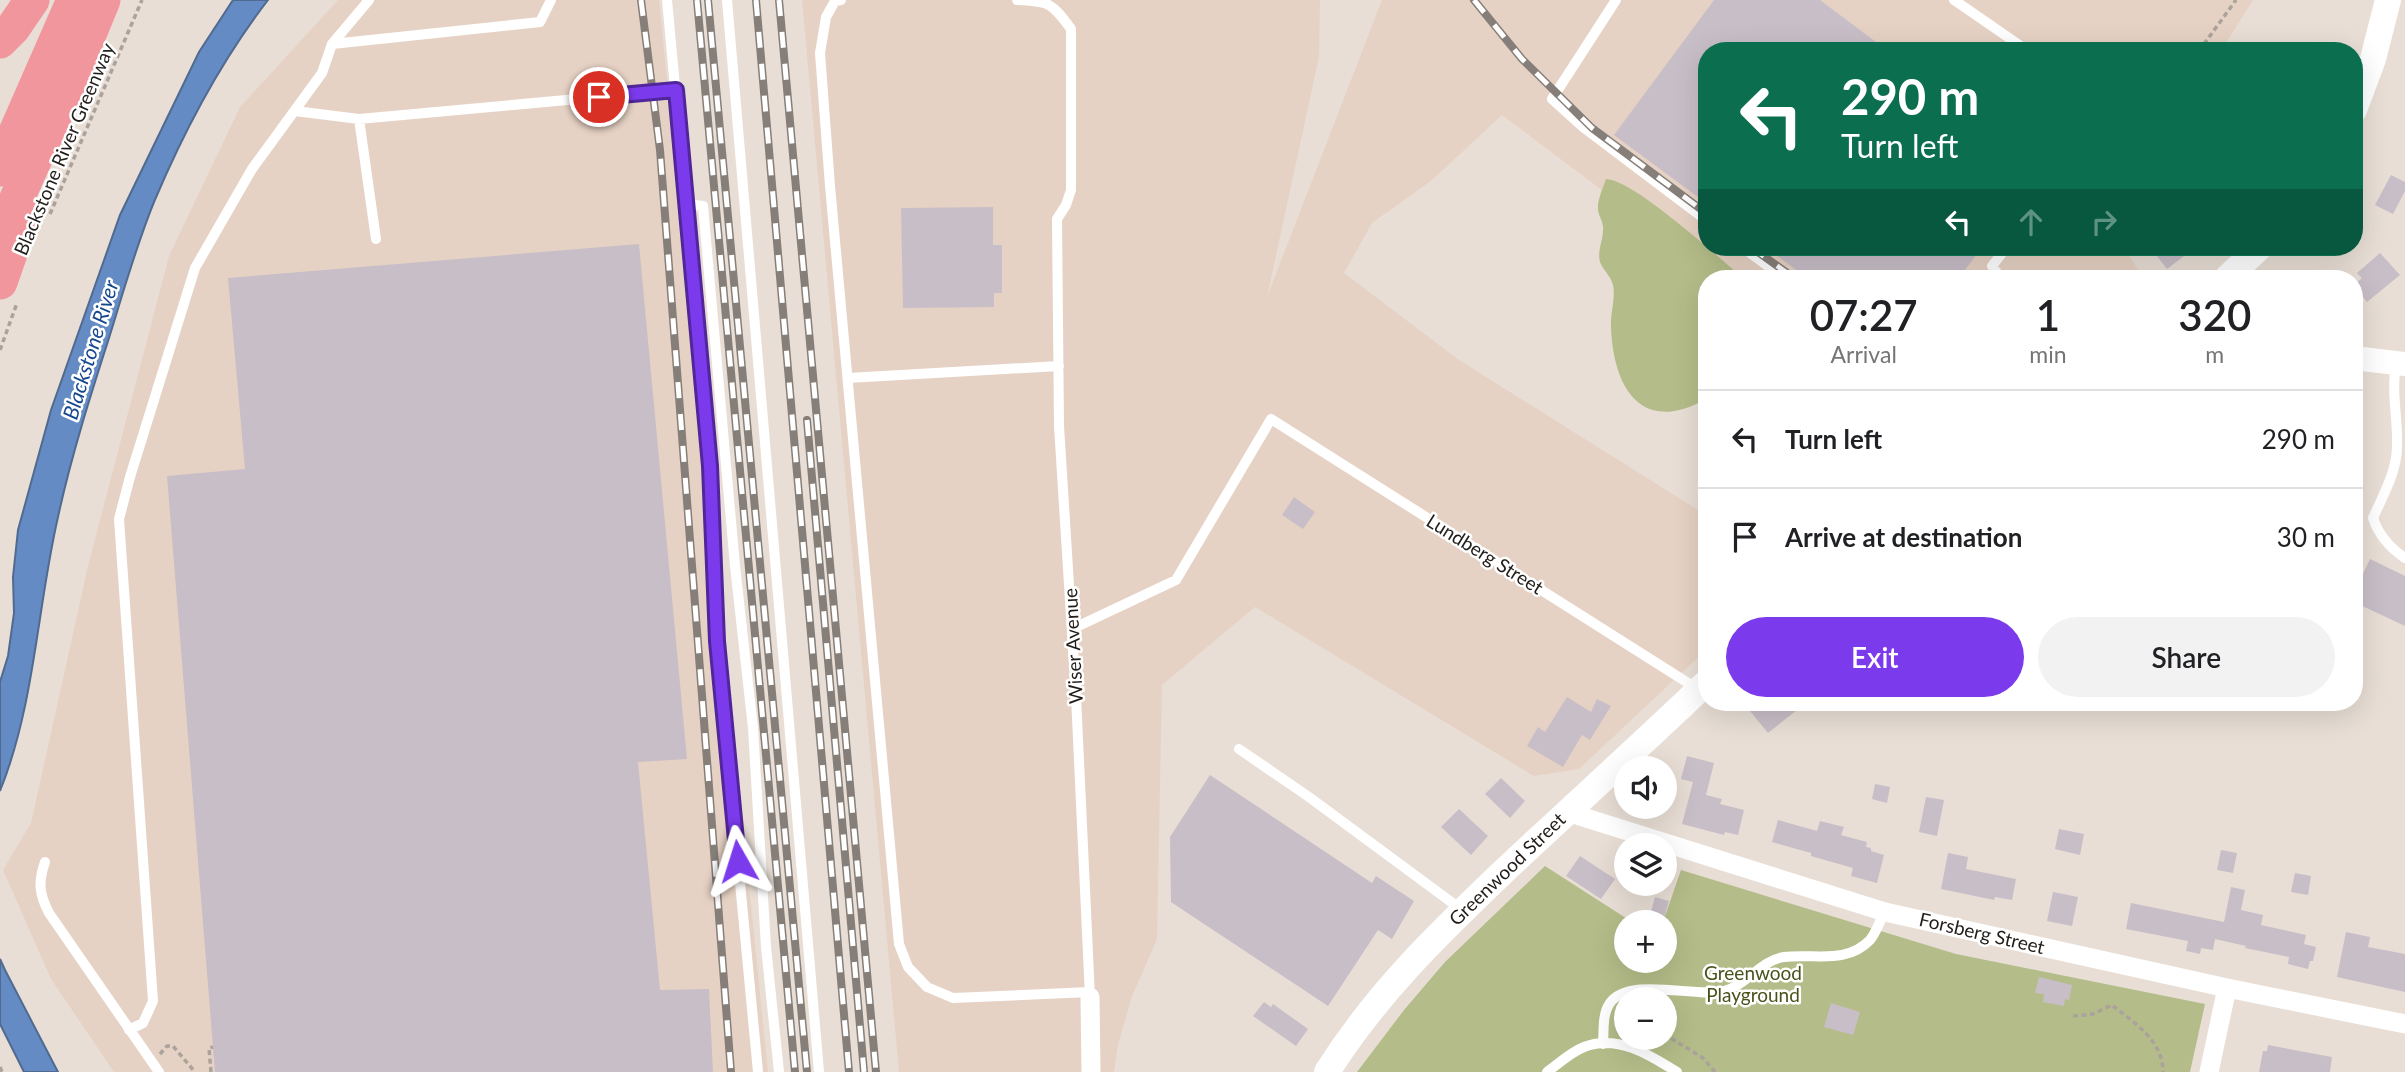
<!DOCTYPE html>
<html lang="en">
<head>
<meta charset="utf-8">
<style>
  body { margin:0; font-family:Lato,sans-serif; background:#f2f2f2; color:#202124; height:100vh; display:flex; flex-direction:column; font-size:26px; white-space:nowrap }
  * { box-sizing:border-box; margin:0 }
  p { font-size:23px; color:#757577 }
  .icon { flex:none; width:38px; height:38px; fill:none; stroke:currentColor; stroke-width:2; stroke-linecap:round; stroke-linejoin:round }
  .map { position:relative; flex:1; overflow:hidden }
  .details { position:absolute; left:1698px; top:270px; width:665px; height:441px; display:flex; flex-direction:column; background:#fff; border-radius:28px; box-shadow:0 7px 28px #0002 }
  .details>* { flex:none }
  .guide { position:absolute; left:1698px; top:42px; width:665px; height:214px; border-radius:28px; box-shadow:0 7px 28px #0002; background:#0b6e4f; color:#fff; overflow:hidden }
  .tools { position:absolute; left:1614px; top:756px; display:grid; gap:14px }
  .tools a { display:grid; place-items:center; width:63px; height:63px; border-radius:50%; background:#fff; box-shadow:0 7px 28px #0002; font-size:35px }
  .pin { position:absolute; display:grid; place-items:center; width:60px; height:60px; color:#fff; margin:-30px; border:4px solid #fff; border-radius:50%; box-shadow:0 2px 7px #0007 }
  .me { position:absolute; width:77px; margin:-38px; rotate:354deg; stroke-linejoin:round; filter:drop-shadow(0 0 5px #0008) }
  .turn { display:flex; align-items:center; gap:24px; height:147px; padding:0 28px; font-size:32px }
  .turn .icon { width:91px; height:91px; stroke-width:2.5 }
  .turn b { display:block; font-size:49px; line-height:60px }
  .lanes { display:flex; align-items:center; height:66px; padding:0 28px; background:#0003; justify-content:center; gap:35px; direction:ltr }
  .lanes .off { opacity:.35 }
  .eta { display:flex; justify-content:space-evenly; align-items:center; height:119px; text-align:center }
  .eta b { font-size:42px; font-weight:600; line-height:49px }
  .primary-button { display:flex; gap:14px; margin-top:auto; padding:14px 28px }
  .primary-button a { flex:1; height:80px; border-radius:42px; background:#7c3aed; color:#fff; font-size:28px; font-weight:600; line-height:80px; text-align:center }
  .primary-button a+a { background:#f2f2f2; color:#202124 }
  ul { padding:0; list-style:none }
  li { display:flex; align-items:center; gap:21px; height:98px; padding:0 28px; border-top:2px solid #e0e0e0 }
  li div { flex:1 }
  li b { display:block; font-size:26px }
  li em { font-style:normal }
  .map>svg:first-child { display:block }
  .industrial { fill:#e6d2c4 }
  .green { fill:#b4bd89; fill-rule:evenodd }
  .water { fill:#648bc3; stroke:#506a90; stroke-width:2 }
  .building { fill:#c8bec7 }
  .lines { fill:none; stroke-linecap:round; stroke-linejoin:round }
  .path { stroke:#aaa29b; stroke-width:3.5; stroke-dasharray:5 3.5; stroke-linecap:butt }
  .service { stroke:#fff; stroke-width:10 }
  .minor { stroke:#fff; stroke-width:19 }
  .tertiary { stroke:#fff; stroke-width:24 }
  .secondary { stroke:#fff; stroke-width:26 }
  .motorway { stroke:#f1969c; stroke-width:35 }
  .rail-casing { stroke:#867f79; stroke-width:8 }
  .rail { stroke:#fff; stroke-width:5; stroke-dasharray:16; stroke-linecap:butt }
  .route-casing { stroke:#51269a; stroke-width:18 }
  .route { stroke:#7c3aed; stroke-width:12 }
  .labels { text-anchor:middle; stroke-width:5; stroke-linejoin:round; paint-order:stroke }
  .street-label { font-size:19px; fill:#211d1a; stroke:#fff }
  .park-label { font-size:19px; fill:#4a521c; stroke:#fff }
  .water-label { font-size:21px; font-style:italic; fill:#15478c; stroke:#fff }
</style>
</head>
<body>
<div class="map">
<svg width="2405" height="1072" viewBox="0 0 2405 1072">
  <rect width="100%" height="100%" fill="#e8ded5"/>
  <path class="industrial" d="M338,0h321l109,1072h-654l-63,-93 -48,-109 28,-47 57,-257 81,-310 71,-149z
    M802,0h518l-1,57 -52,240 115,-297h871l-32,51h-515v196h417l21,31h-425l-217,-163 -70,65 -60,43 -28,50 115,87 247,155v135l-127,119 -45,7 -279,-169 -93,78 -5,254 -26,60 -13,46 -4,27h-215z"/>
  <path class="green" d="M1606,179c28,1 112,78 137,99h-37v121c-65,37 -93,-12 -95,-72 -1,-14 5,-29 2,-42 -2,-9 -10,-15 -13,-23 -3,-11 3,-21 3,-32 1,-7 -4,-13 -5,-20 -1,-10 5,-22 8,-31z
    M1545,866l87,56h-6v39h38l-1,-39 18,-52 275,84 249,50 -15,68h-833l47,-62 41,-48zM1626,999h38v39h-38z"/>
  <path class="water" d="M233,0h35c-48,62 -84,131 -114,202 -18,44 -31,91 -45,136 -19,59 -38,119 -51,179 -21,91 -23,187 -58,274v-109l8,-26 6,-43 -1,-36 5,-47 33,-120 69,-195 79,-163z
    M0,959l5,11 53,102h-34l-24,-48z"/>
  <path class="building" d="M1714,0h106l68,51h-182v152l-92,-68z
    M2391,175l14,7v9l-12,23 -18,-9z
    M993,207v38h9v48h-8v14l-91,1 -2,-100z
    M639,244l48,515 -49,3 22,228 49,-1 4,83h-498l-48,-596 78,-7 -17,-191z
    M1765,247h217l-23,31h-152z
    M2150,247h46l-29,22z
    M2380,253l20,22 -33,27 -13,-17 8,-7 -5,-5z
    M1294,497l21,15 -12,17 -21,-14z
    M2370,559l35,17v50l-51,-24v-9z
    M1567,697l24,15 6,-13 14,7 -21,34 -8,-5 -19,32 -36,-21 11,-19 7,5z
    M1762,702h45l-39,31 -18,-22z
    M1687,756l27,7 -8,32 16,4 -2,5 24,6 -6,25 -13,-3 -1,3 -42,-11 11,-42 -12,-3z
    M1210,775l162,108 4,-7 38,25 -22,38 -14,-9 -50,76 -157,-104 -1,-65z
    M1501,778l24,23 -15,17 -25,-24z
    M1875,784l15,3 -3,16 -15,-4z
    M1926,797l18,3 -7,36 -18,-4z
    M1459,809l29,27 -17,19 -30,-28z
    M1778,820l39,11 3,-10 24,6 -3,8 26,7 -1,5 5,1v3l13,4 -7,28 -26,-7 2,-8 -42,-12v-3l-39,-11z
    M2059,829l25,5 -4,21 -25,-6z
    M2221,850l16,3 -4,20 -16,-3z
    M1948,853l20,4 -2,12 50,10 -4,21 -17,-3 -1,3 -53,-11z
    M1580,856l35,23 -14,20 -35,-23z
    M2295,873l16,3 -3,19 -17,-3z
    M2231,887l14,3 -4,20 22,5 -2,10 45,10 -2,9 12,3 -3,14h-3l-2,8 -20,-5 1,-7 -44,-9 1,-2 -31,-7 -2,11 -12,-2 -1,6 -14,-3 2,-10 -62,-12 5,-26 93,19z
    M2053,892l25,5 -6,29 -25,-5z
    M1655,897l14,4 -5,18 -14,-4z
    M2346,932l24,5 -2,10 37,7v38l-68,-15z
    M2039,977l33,8 -3,15 -4,-1 -1,7 -21,-4 1,-8 -9,-1z
    M1264,1002l7,5 2,-3 35,25 -12,17 -43,-30z
    M1831,1003l29,9 -7,23 -29,-8z
    M2268,1045l64,12 -2,15h-71l4,-21h4z"/>
  <g class="lines">
    <path class="path" d="M2199,51l37,-51
      M50,214l92,-214
      M0,350l17,-47
      M2073,1016l20,-2 19,-9c22,18 51,35 51,67
      M1664,1034l39,24 12,14
      M160,1054l7,-8h6l22,26
      M0,1067l2,5
      M211,1072l-2,-24 4,-1"/>
    <path class="service" d="M667,0l43,466 7,175 41,431
      M727,0l92,1072
      M841,0l-6,1 -9,16 -6,36 10,133 69,758 9,23 19,20 26,11 137,-6
      M1017,0c32,1 35,3 54,29v161l-5,15 -9,14 2,207 17,270 14,301
      M1616,0l-64,99 31,28 123,93
      M1954,0l74,51
      M332,44l208,-22 11,-22
      M295,111l64,8 317,-29
      M359,119l17,120
      M686,204l17,2 32,360 18,162 13,219 13,125
      M1742,247l42,31
      M2001,278l-9,-12 15,-19
      M2396,364c-5,28 2,54 1,82 0,26 -14,49 -24,72 6,18 17,30 32,40
      M848,378l211,-12
      M1072,629l104,-49 95,-161 425,269
      M1239,749l70,48 153,113
      M45,862c-7,20 -6,32 4,51l110,159
      M129,1030l14,-7 10,-22 -34,-482 11,-42 65,-209 57,-99 70,-96 10,-29 37,-44
      M1603,1044c1,-13 -1,-30 7,-41 20,-27 85,-5 114,-12 23,-6 37,-31 60,-34 29,-4 62,8 86,-17 6,-7 10,-20 15,-28
      M1547,1072c11,-8 24,-20 37,-25 33,-13 66,8 93,25"/>
    <path class="minor" d="M1567,812l318,100 342,76 178,36
      M1090,997l1,75
      M2209,1072l18,-84"/>
    <path class="tertiary" d="M2354,358l51,6"/>
    <path class="secondary" d="M2354,110l19,-51 15,-59
      M2227,278l33,-31
      M1327,1072c49,-78 110,-137 176,-200 67,-63 136,-125 203,-189"/>
    <path class="motorway" d="M0,41l13,-13 19,-28
      M0,169l74,-169
      M0,236l66,-146 37,-90
      M0,282l24,-69"/>
    <g class="rail-casing">
      <path id="rail" d="M641,0l19,150 71,922
        M697,0l98,1072
        M708,0l99,1072
        M756,0l93,1072
        M779,0l97,1072
        M1474,0l48,59 70,69 114,85
        M1751,247l43,31
        M807,420l57,652"/>
    </g>
    <use href="#rail" class="rail"/>
  </g>
  <g class="lines">
    <g class="route-casing">
      <path id="route" d="M599,97l77,-7 34,376 7,175 21,220"/>
    </g>
    <use href="#route" class="route"/>
  </g>
  <g class="labels">
    <g class="street-label">
      <text transform="translate(64 149) rotate(-67)" y="7">Blackstone River Greenway</text>
      <text transform="translate(1485 554) rotate(32)" y="7">Lundberg Street</text>
      <text transform="translate(1073 646) rotate(-93)" y="7">Wiser Avenue</text>
      <text transform="translate(1507 869) rotate(-44)" y="7">Greenwood Street</text>
      <text transform="translate(1982 933) rotate(13)" y="7">Forsberg Street</text>
    </g>
    <g class="park-label">
      <text x="1753" y="980">Greenwood<tspan x="1753" dy="22">Playground</tspan></text>
    </g>
    <g class="water-label">
      <text transform="translate(91 350) rotate(-73)" y="7">Blackstone River</text>
    </g>
  </g>
</svg>
<div class="tools">
<a><svg class="icon" aria-label="sound" viewBox="0 0 24 24"><path d="M4 9h4l5-4v14l-5-4H4zM17 9q2 3 0 6"/></svg></a>
<a><svg class="icon" aria-label="layers" viewBox="0 0 24 24"><path d="M12 4l9 5-9 5-9-5zM3 14l9 5 9-5"/></svg></a>
<a>+</a>
<a>−</a>
</div>
<div class="pin" style="left:599px;top:97px;background:#d93025"><svg class="icon" aria-label="arrive" viewBox="0 0 24 24"><path d="M6 21V4h12l-3 4 3 4H6"/></svg></div>
<svg class="me" style="left:738px;top:861px" viewBox="-20 -20 40 40"><path d="M0-17L14 15 0 8-14 15z" fill="#7c3aed" stroke="#fff" stroke-width="4"/></svg>
<div class="guide">
<div class="turn"><svg class="icon" aria-label="left" viewBox="0 0 24 24"><path d="M17 20v-9H6M10 6l-5 5 5 5"/></svg><div><b>290 m</b>Turn left</div></div>
<div class="lanes"><svg class="icon" aria-label="left" viewBox="0 0 24 24"><path d="M17 20v-9H6M10 6l-5 5 5 5"/></svg><svg class="icon off" aria-label="ahead" viewBox="0 0 24 24"><path d="M12 20V5M6 11l6-6 6 6"/></svg><svg class="icon off" aria-label="right" viewBox="0 0 24 24"><path d="M7 20v-9h11M14 6l5 5-5 5"/></svg></div>
</div>
<section class="details">
<div class="eta">
<div><b>07:27</b><p>Arrival</p></div>
<div><b>1</b><p>min</p></div>
<div><b>320</b><p>m</p></div>
</div>
<ul>
<li><svg class="icon" aria-label="left" viewBox="0 0 24 24"><path d="M17 20v-9H6M10 6l-5 5 5 5"/></svg><div><b>Turn left</b></div><em>290 m</em></li>
<li><svg class="icon" aria-label="arrive" viewBox="0 0 24 24"><path d="M6 21V4h12l-3 4 3 4H6"/></svg><div><b>Arrive at destination</b></div><em>30 m</em></li>
</ul>
<div class="primary-button"><a>Exit</a><a>Share</a></div>
</section>
</div>
</body>
</html>
